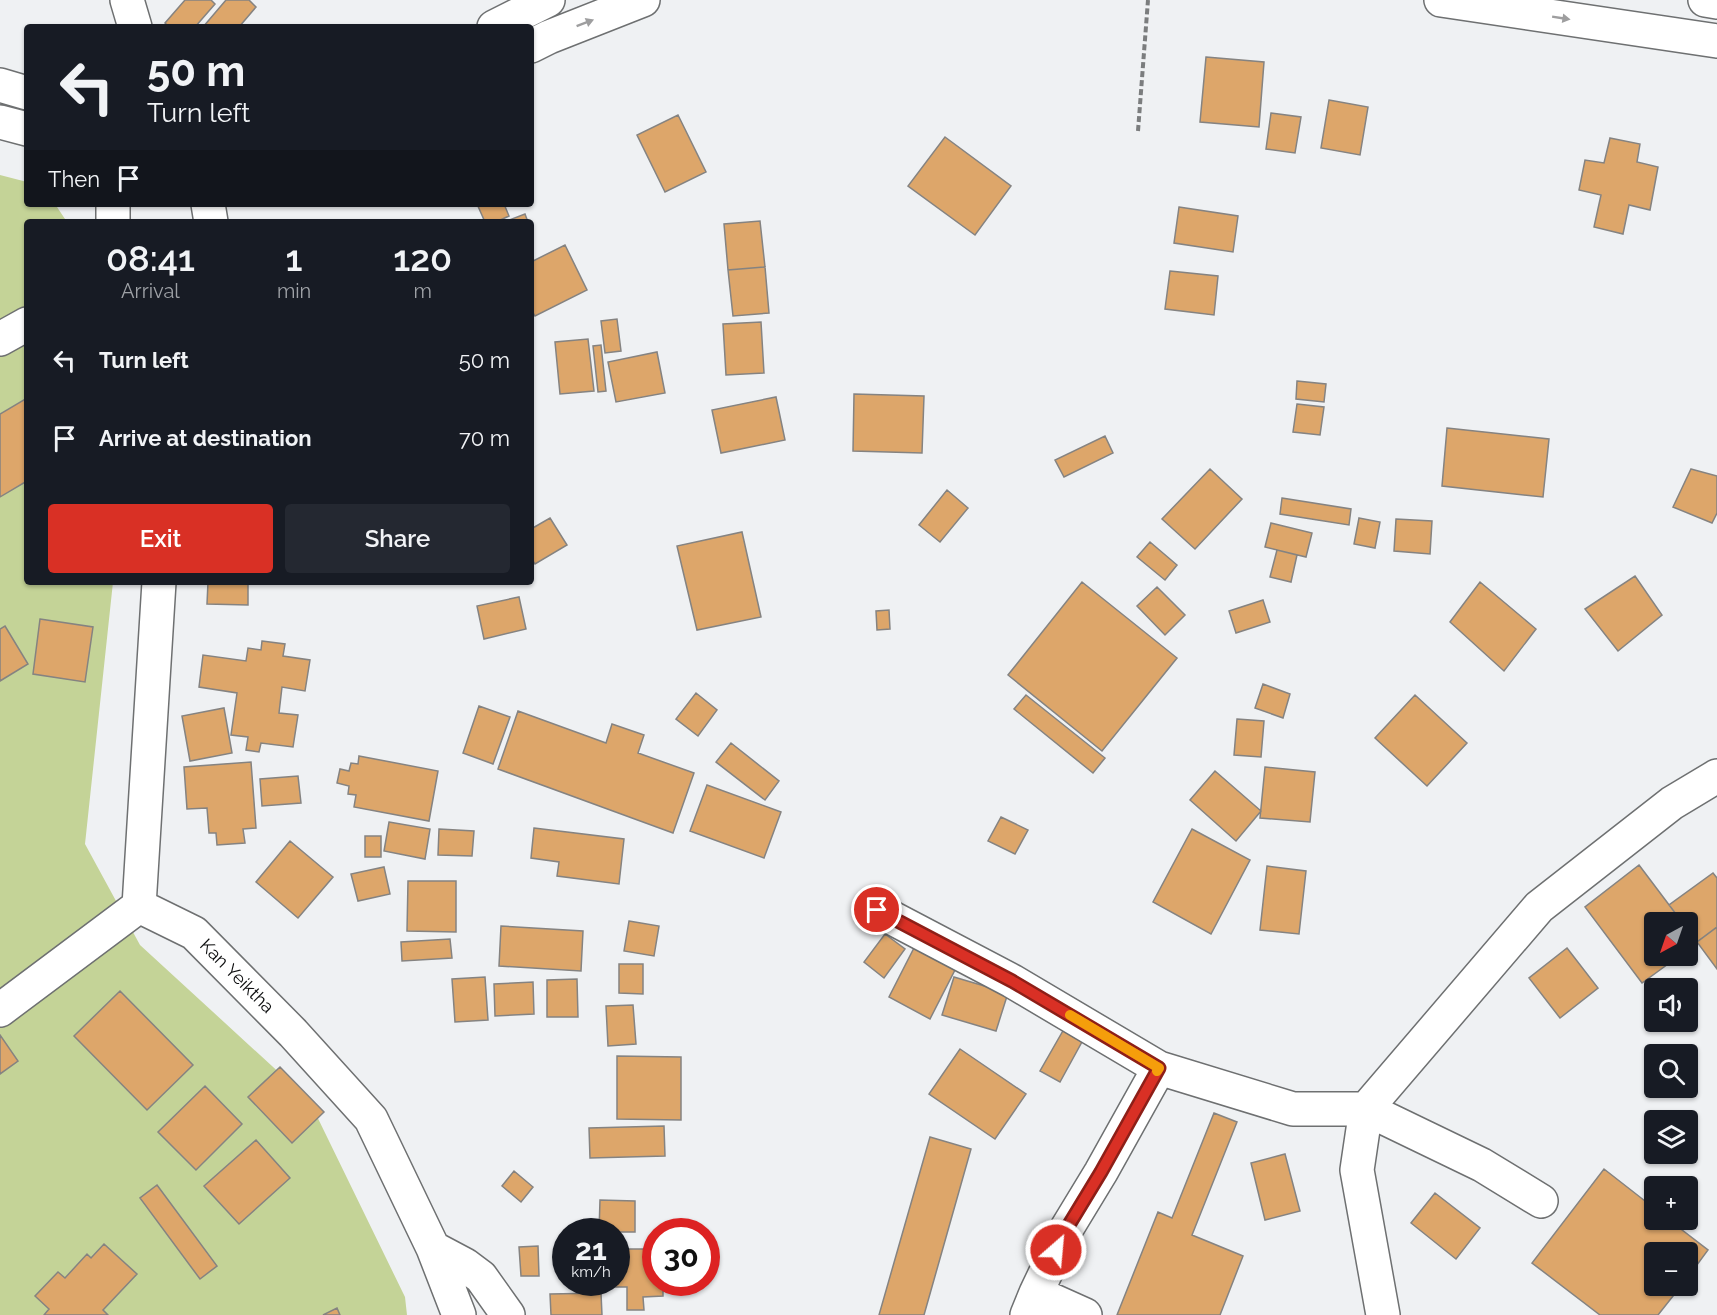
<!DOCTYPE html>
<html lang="en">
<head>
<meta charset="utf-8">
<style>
  body { margin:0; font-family:Raleway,sans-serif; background:#242831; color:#f1f3f6; height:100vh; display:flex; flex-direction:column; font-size:22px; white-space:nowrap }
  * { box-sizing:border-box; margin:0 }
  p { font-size:20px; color:#9ea1a6 }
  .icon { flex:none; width:33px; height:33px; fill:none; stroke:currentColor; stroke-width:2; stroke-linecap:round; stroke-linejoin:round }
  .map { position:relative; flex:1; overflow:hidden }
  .panel { position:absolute; left:24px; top:219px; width:510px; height:366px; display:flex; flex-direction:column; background:#171b24; border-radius:6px; box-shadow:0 2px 4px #0004 }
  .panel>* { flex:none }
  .top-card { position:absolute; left:24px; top:24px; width:510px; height:183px; border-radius:6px; box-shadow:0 2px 4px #0004; background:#171b24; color:#f1f3f6; overflow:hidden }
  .needle { width:39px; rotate:220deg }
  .fabs { position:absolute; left:1644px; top:912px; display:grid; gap:12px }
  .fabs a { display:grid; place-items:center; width:54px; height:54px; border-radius:6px; background:#171b24; box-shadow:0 2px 4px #0004; font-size:30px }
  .speed { position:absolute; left:552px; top:1218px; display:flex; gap:12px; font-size:30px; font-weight:700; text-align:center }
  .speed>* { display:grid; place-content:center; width:78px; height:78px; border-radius:50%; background:#171b24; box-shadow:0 2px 4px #0004; line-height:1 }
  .speed small { font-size:15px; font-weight:400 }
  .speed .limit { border:9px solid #d22; background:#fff; color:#111 }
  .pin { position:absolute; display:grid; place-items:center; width:51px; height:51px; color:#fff; margin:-26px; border:3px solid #fff; border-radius:50%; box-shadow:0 2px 6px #0007 }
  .me { position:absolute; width:66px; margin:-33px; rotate:27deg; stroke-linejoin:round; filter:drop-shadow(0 0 4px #0008) }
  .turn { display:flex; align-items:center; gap:21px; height:126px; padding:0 24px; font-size:27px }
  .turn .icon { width:78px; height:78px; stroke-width:2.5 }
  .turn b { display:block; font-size:42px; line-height:51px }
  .then { display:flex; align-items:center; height:57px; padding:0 24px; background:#0003; gap:12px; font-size:22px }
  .eta { display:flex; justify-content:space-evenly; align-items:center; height:102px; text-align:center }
  .eta b { font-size:36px; font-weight:600; line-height:42px }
  .button { display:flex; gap:12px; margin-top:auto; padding:12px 24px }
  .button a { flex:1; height:69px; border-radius:6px; background:#d93025; color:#fff; font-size:24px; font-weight:600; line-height:69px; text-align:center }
  .button a+a { background:#242831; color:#f1f3f6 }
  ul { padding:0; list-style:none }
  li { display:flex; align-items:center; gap:18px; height:78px; padding:0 24px }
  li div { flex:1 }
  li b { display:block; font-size:22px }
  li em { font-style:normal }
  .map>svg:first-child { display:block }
  .green { fill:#c4d397 }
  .building { fill:#dda66a; stroke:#858381; stroke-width:1.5 }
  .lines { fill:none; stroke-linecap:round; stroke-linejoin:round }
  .minor-casing { stroke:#6e7071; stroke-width:36 }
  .major-casing { stroke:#6e7071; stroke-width:36 }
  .path { stroke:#7b7d7e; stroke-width:4; stroke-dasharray:6 3; stroke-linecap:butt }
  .minor { stroke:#fff; stroke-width:33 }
  .major { stroke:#fff; stroke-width:33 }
  .oneway { fill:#9e9e9f }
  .route-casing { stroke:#8d1f18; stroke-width:15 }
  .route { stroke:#d93025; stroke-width:10 }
  .slow { stroke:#f59e0b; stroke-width:10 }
  .labels { text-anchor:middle; stroke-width:4.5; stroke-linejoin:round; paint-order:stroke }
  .street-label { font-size:18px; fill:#0c0d0e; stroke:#fff }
</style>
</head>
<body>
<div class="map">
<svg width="1717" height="1315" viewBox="0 0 1717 1315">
  <rect width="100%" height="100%" fill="#eff1f3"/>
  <path class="green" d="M0,175l27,7v22h28l12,18h-40v360h86l-28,262 55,101 169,155 96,197 2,18h-407z"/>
  <path class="building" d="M185,0h26l4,4 -20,23h-26l-4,-4z
    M226,0h23l7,7 -17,20h-36z
    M1206,57l58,5 -5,65 -59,-5z
    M1329,100l39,7 -8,48 -39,-7z
    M1271,113l30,4 -6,36 -29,-4z
    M678,115l28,57 -41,20 -28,-57z
    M945,137l66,49 -36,49 -67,-49z
    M1610,138l30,6 -3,18 21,5 -8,43 -21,-5 -6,29 -29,-7 7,-32 -22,-5 6,-30 19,3z
    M477,204h27l5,12 -13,6h-11z
    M1179,207l59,9 -5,36 -59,-9z
    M525,214l3,8h-24z
    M760,221l5,46 -37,3 -4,-46z
    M565,245l22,45 -52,26 -4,-7v-47z
    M765,267l4,46 -36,3 -5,-46z
    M1170,271l48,5 -4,39 -49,-6z
    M617,319l4,32 -16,2 -4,-32z
    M761,322l3,51 -38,2 -3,-51z
    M588,339l6,52 -34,3 -5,-52z
    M601,345l5,46 -8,1 -5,-46z
    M657,352l8,41 -49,9 -8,-40z
    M1297,381l29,3 -2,18 -28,-3z
    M854,394l70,2 -2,57 -69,-2z
    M776,397l9,43 -64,13 -9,-43z
    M27,398v83l-27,16v-83z
    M1297,404l27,3 -4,28 -27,-3z
    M1447,428l102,11 -6,58 -101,-11z
    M1105,436l8,17 -49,24 -9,-17z
    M1210,469l32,30 -47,50 -33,-30z
    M1691,469l26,7v37l-5,10 -39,-16z
    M947,490l21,18 -28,34 -21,-17z
    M1282,498l69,11 -2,16 -69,-11z
    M550,518l17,27 -32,19 -4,-6v-29z
    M1359,518l21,4 -5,26 -21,-4z
    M1396,519l36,2 -2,33 -36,-3z
    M1271,523l41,10 -6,24 -41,-10z
    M742,532l19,85 -64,13 -20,-84z
    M1150,542l27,23 -12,15 -28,-23z
    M1277,550l20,5 -6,27 -21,-5z
    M1635,576l27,39 -44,36 -33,-42z
    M208,582h40v23l-41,-1z
    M1082,582l95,76 -75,93 -94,-76z
    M1480,582l56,47 -32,42 -54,-49z
    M1157,587l28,28 -20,20 -28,-29z
    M519,597l7,32 -42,10 -7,-33z
    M1263,600l7,22 -34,11 -7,-22z
    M889,610l1,19 -13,1 -1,-19z
    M40,619l53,8 -8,55 -52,-8z
    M5,626l23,38 -28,17v-52z
    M262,641l23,3 -2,12 27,4 -5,31 -23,-4 -3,26 19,2 -5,32 -32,-4 -2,9 -13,-2 2,-13 -17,-2 6,-42 -38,-6 4,-32 43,6 2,-13 13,2z
    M1263,684l27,10 -7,24 -28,-10z
    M696,693l21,17 -19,26 -22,-17z
    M1026,695l79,63 -12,15 -79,-64z
    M1415,695l52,48 -40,43 -52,-48z
    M479,706l31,11 -17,47 -30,-11z
    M224,708l8,45 -42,8 -8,-45z
    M518,711l88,32 6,-19 32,11 -6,18 56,20 -21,60 -175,-64z
    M1237,719l27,2 -3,36 -27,-2z
    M731,743l48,38 -14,19 -49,-38z
    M359,756l79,15 -9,50 -75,-14 2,-12 -8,-1 1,-8 -12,-3 3,-14 9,2 2,-8 7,1z
    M251,762l5,66 -13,1 2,14 -28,2 -1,-12h-7l-2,-25 -20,1 -3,-42z
    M1265,767l50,5 -5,50 -50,-4z
    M1215,771l46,40 -25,30 -46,-41z
    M298,776l3,27 -39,3 -2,-27z
    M707,785l74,27 -17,46 -74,-27z
    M1001,817l27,13 -13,24 -27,-13z
    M389,822l41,7 -5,30 -41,-8z
    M534,828l90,11 -5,45 -62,-8 2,-14 -28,-4z
    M439,829l35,2 -2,25 -34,-1z
    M1192,829l58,31 -39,74 -58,-32z
    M365,836h16v21h-16z
    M290,841l43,36 -35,41 -42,-36z
    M1639,865l43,57h-28v34h25l-37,27 -57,-76z
    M1267,866l39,5 -7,63 -39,-4z
    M384,867l6,27 -32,7 -7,-27z
    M1713,873l4,5v49l-20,15 -9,-12v-8h-6l-13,-17z
    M408,881h48v51l-49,-1z
    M629,921l30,5 -5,30 -30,-5z
    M501,926l82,5 -2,40 -82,-5z
    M1717,927v42l-20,-27z
    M1688,930l9,12 -9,8z
    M885,934l20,15 -21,29 -20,-16z
    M450,939l2,19 -50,3 -1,-19z
    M916,944l41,22 -27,53 -41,-22z
    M1567,948l31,40 -38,30 -31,-40z
    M619,964h24v30l-24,-1z
    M485,977l3,43 -33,2 -3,-43z
    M954,977l54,16 -12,38 -54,-16z
    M577,979l1,38h-31v-37z
    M533,982l1,32 -39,2 -1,-32z
    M120,991l73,74 -46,45 -73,-74z
    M633,1005l3,39 -28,2 -2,-40z
    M1064,1029l19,11 -23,42 -20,-11z
    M0,1035l18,26 -18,13z
    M960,1049l66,45 -31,45 -66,-45z
    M617,1056l64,1v63l-64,-1z
    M280,1067l44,45 -32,31 -44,-46z
    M205,1086l37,38 -46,46 -38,-38z
    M1214,1113l23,9 -45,113 51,21 -23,59h-103l41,-103 14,6z
    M664,1126l1,30 -75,2 -1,-30z
    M930,1137l41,12 -47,166h-45z
    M256,1140l34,38 -51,46 -35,-38z
    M1285,1154l15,57 -35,9 -14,-57z
    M1604,1169l50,39v12h15l39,30 -20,27v-25h-34v34h27l-23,29h-58l-68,-52z
    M514,1171l19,16 -12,15 -19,-16z
    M157,1185l60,81 -17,13 -60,-81z
    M1435,1193l45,35 -24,31 -45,-36z
    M600,1200l35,1v31h-36z
    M104,1244l33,30 -34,36 5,5h-64l5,-6 -14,-13 23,-24 7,6 22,-24 4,4z
    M538,1246l1,30h-18l-2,-29z
    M616,1249h40v33h19v9h-12v5l-20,1 1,13h-17v-23h-39v-5h28z
    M601,1293l1,22h-51l-1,-21z
    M337,1308l3,7h-17z"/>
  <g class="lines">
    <g class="minor-casing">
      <path id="minor" d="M127,0l8,27
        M113,204v18
        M208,204l3,18
        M0,339l27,-15
        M159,582l-20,324 55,27 99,100 78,86 62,129 26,67
        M877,910l135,71 147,87 134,41h73l116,56 59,36
        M0,1010l139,-104
        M433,1248l32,17 16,12 27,38
        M1036,1293l31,-65 34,-56 58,-104
        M1027,1315l9,-22 49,22
        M1383,1315l-26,-145 9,-61 173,-202 133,-104 45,-27"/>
    </g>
    <g class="major-casing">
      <path id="major" d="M1441,0l276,41
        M1705,0l12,2
        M494,27l54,-27
        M531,46l18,-9 94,-37
        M0,85l27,8
        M0,122l27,7"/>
    </g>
    <path class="path" d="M1138,131l10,-131"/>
    <use href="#minor" class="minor"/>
    <use href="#major" class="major"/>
  </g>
  <defs><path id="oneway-solid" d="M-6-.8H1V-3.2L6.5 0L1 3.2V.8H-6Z" transform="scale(1.5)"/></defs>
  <g class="oneway">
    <use href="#oneway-solid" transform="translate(1561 18) rotate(9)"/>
    <use href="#oneway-solid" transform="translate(585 23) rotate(-21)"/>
  </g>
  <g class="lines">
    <g class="route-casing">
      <path id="route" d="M877,910l135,71 147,87 -58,104 -34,56 -11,22"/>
    </g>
    <use href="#route" class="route"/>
    <path class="slow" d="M1070,1015l89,53 -2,3"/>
  </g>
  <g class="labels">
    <g class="street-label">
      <text transform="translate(237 976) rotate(45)" y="6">Kan Yeiktha</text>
    </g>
  </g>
</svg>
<div class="fabs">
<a><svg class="needle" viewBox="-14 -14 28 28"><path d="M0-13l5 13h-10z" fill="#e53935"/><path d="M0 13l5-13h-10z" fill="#9ea1a6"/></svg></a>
<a><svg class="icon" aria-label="sound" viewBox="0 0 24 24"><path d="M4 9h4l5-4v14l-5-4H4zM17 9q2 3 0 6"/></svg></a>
<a><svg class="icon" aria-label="search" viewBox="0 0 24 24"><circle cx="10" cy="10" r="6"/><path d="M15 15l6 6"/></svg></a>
<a><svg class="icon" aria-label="layers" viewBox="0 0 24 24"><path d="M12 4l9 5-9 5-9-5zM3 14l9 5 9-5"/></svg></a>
<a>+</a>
<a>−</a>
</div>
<div class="speed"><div>21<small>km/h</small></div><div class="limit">30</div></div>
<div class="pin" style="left:877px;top:910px;background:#d93025"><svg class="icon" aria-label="arrive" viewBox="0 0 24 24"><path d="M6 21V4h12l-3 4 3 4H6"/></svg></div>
<svg class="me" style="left:1056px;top:1250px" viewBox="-20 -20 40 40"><circle r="17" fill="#d93025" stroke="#fff" stroke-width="3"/><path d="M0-11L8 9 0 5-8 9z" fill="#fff"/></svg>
<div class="top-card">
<div class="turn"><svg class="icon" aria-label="left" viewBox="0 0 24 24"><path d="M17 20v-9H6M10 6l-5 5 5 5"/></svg><div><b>50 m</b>Turn left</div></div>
<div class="then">Then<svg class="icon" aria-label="arrive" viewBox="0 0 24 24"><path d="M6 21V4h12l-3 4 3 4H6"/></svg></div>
</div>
<section class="panel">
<div class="eta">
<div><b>08:41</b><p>Arrival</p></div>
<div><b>1</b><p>min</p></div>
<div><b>120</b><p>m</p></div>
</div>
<ul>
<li><svg class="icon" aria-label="left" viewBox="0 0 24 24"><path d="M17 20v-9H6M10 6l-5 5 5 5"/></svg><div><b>Turn left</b></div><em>50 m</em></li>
<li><svg class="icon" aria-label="arrive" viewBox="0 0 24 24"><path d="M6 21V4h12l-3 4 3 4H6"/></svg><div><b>Arrive at destination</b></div><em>70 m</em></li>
</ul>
<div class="button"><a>Exit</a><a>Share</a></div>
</section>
</div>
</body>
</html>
